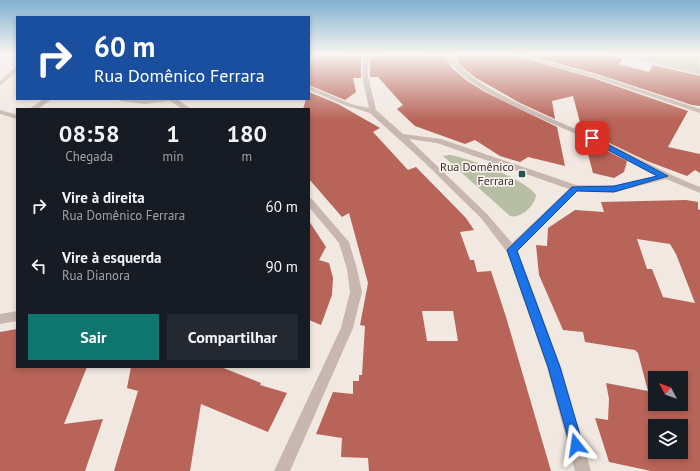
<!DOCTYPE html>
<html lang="pt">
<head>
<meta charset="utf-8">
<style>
  body { margin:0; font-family:"PT Sans",sans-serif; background:#242831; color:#f1f3f6; height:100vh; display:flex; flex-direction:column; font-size:15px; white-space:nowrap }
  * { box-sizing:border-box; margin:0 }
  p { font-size:13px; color:#9ea1a6 }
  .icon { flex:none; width:22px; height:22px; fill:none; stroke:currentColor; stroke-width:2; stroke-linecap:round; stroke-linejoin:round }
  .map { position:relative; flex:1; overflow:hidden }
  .sheet { position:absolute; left:16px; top:108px; width:294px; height:260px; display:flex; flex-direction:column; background:#171b24; border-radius:0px; box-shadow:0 2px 6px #0003 }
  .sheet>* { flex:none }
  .top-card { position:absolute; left:16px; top:16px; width:294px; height:84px; border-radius:0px; box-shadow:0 2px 6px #0003; background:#1a4fa0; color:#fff; overflow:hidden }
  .needle { width:26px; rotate:311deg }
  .fabs { position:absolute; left:648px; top:371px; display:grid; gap:8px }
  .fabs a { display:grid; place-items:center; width:40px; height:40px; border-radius:0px; background:#171b24; box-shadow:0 2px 6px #0003; font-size:20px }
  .pin { position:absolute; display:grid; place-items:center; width:34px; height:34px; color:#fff; margin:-17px; border-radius:8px; box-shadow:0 2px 6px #0006 }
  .me { position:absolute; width:44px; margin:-22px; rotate:345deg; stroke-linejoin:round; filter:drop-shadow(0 0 3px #0008) }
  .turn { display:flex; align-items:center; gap:14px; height:84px; padding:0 12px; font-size:18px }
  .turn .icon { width:52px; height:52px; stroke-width:2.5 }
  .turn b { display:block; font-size:28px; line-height:34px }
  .eta { display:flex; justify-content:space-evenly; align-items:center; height:68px; text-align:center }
  .eta b { font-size:24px; font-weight:600; line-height:28px }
  .action { display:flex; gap:8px; margin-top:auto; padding:8px 12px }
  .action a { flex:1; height:46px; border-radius:0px; background:#0f766e; color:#fff; font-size:16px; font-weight:600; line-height:46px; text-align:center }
  .action a+a { background:#242831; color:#f1f3f6 }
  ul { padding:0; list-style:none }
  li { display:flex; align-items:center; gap:12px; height:60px; padding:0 12px }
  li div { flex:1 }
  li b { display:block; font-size:15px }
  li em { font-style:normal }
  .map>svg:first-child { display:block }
  .green { fill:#b8bea3 }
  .building { fill:#b86458; fill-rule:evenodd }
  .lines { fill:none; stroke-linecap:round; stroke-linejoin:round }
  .street { fill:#c8b7ae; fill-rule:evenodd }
  .route { fill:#1a73e8; stroke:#114b97 }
  .poi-dot { fill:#265452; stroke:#f9f2ed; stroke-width:1.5 }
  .labels { text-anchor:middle; stroke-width:3.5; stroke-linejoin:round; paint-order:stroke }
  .poi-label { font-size:12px; fill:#372e2c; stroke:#f9f2ed; text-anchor:end }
</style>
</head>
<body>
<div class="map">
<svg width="700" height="471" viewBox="0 0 700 471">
  <rect width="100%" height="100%" fill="#f1e8e1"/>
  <path class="green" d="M618,54h81l1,21z
    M449,155c18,2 78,25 87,40 -1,11 -16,24 -26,21l-67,-60z"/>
  <path class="building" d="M313,54h34l-1,2 15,1v21h-8l3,14 -11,8 -36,-15v-15z
    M379,54l66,2 7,12 14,12 19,12 72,35 8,39 -37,-9 -8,5 -20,-6 -25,-16 -10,4 -50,-18 -18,-17 6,-4 -25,-28h-8v-20h9z
    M457,54h52l84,24 95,33 -20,36 32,7v19l-5,-3 -8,6 -40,-15 -65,-31 -9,-34 -21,5 3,18 -35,-16 -44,-25 -15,-12 -6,-10h3z
    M523,54h79l21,5 -4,5 30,8 4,-7 47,11v30l-8,-1 -95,-31z
    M309,92l29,12 42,24 -7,4 35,38 8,-3 50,51 8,12 -14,2 10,28h4l3,12 14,-1 15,46 45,154h-182l-1,-13 -27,-1 1,-19 -26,-4 17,-42 20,2v-13h6v-6h3l3,-49 -5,-1 8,-42 -19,-70 -7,4 -33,-38v-70h-6l3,-10h3zM422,311h31l5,30h-31z
    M584,139l43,22 -3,11 -10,6 -21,-5z
    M686,200l12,2v7l2,1v261h-49l-42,-9 -14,-44 13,2 1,-21 -3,-16 42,8 -10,-38 -3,-3 -50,-8 -2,-10 -20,-2 -24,-55 -3,-30 11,1 1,-18 27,-18 29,2 -3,-10zM637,239l33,5 6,10 19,49 -32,-6 -11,-28h-5zM655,378h26v26h-26zM655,426h26v26h-26z
    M309,221l17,26 -7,13 10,3 4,15 -1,17 -11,30 -12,-5z
    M17,329v38h70l-23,57 39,-5 -18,52h-85v-139z
    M131,367h90l40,16 -1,2 27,8 -19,39 -67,-28 -11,67h-76l24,-80 -11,-3z"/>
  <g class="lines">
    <path class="street" d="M363,54h6l-1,22 8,34 27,24 38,5 135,46 39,1 44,-10c-25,-13 -49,-26 -74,-38 -31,-15 -130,-51 -139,-84h6c11,33 118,71 151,87 33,15 63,33 97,46v6l-34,-14 -51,13 -38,-1 -59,60 43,116 30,104h-16l-28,-104 -40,-115 -26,-34 -58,-57 -53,-48 -23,-7 -38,-16v-4l42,18 18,4 -7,-32zM409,139l28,4 132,46 -57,54 -25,-29z
      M510,54h8l79,21 103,34v4l-107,-36z
      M17,66v5l-17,15v-5z
      M44,99h8l-14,10h-9z
      M117,99h60l14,10h-9l-12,-8 -25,3 -25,-3z
      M0,110l17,5v4l-17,-5z
      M309,198l3,1 37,43 8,27 5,23 -9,36 -63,143h-16l67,-143 9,-36 -3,-23 -8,-26 -30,-36z
      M17,311v10l-17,3v-10z"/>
  </g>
  <linearGradient id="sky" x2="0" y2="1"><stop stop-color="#7fb0ce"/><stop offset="0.45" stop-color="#f9f5f2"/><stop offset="1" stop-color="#f9f5f2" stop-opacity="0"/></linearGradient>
  <rect width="700" height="120" fill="url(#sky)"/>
  <path class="route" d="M589,137h5l74,39 -54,16 -37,-1 -60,60 43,116 23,78 -2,5 -5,2 -4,-2 -2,-5 -22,-78 -41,-117 65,-63 42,-1 43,-10 -68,-36z"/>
  <rect class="poi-dot" x="518" y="170" width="8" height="8" rx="2"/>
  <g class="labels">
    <g class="poi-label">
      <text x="514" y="171">Rua Domênico<tspan x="514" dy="14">Ferrara</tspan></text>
    </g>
  </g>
</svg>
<div class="fabs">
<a><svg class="needle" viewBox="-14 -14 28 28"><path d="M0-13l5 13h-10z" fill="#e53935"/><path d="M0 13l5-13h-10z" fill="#9ea1a6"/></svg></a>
<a><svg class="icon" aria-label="layers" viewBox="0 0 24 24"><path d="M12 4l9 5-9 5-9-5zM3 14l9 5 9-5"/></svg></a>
</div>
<div class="pin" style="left:592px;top:138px;background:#d93025"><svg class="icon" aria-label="arrive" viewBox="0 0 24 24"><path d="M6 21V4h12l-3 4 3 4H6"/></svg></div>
<svg class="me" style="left:576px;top:445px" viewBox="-20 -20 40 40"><path d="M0-17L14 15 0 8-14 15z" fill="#1a73e8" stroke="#fff" stroke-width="4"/></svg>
<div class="top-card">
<div class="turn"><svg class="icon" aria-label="right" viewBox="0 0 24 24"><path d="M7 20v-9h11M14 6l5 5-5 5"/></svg><div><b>60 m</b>Rua Domênico Ferrara</div></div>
</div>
<section class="sheet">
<div class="eta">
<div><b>08:58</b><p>Chegada</p></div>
<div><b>1</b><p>min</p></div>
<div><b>180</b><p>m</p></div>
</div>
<ul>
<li><svg class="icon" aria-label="right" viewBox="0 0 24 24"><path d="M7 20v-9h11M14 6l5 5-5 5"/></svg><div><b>Vire à direita</b><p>Rua Domênico Ferrara</p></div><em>60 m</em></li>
<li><svg class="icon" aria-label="left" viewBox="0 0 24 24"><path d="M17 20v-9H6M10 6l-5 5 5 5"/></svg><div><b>Vire à esquerda</b><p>Rua Dianora</p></div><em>90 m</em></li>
</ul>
<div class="action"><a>Sair</a><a>Compartilhar</a></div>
</section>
</div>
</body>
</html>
